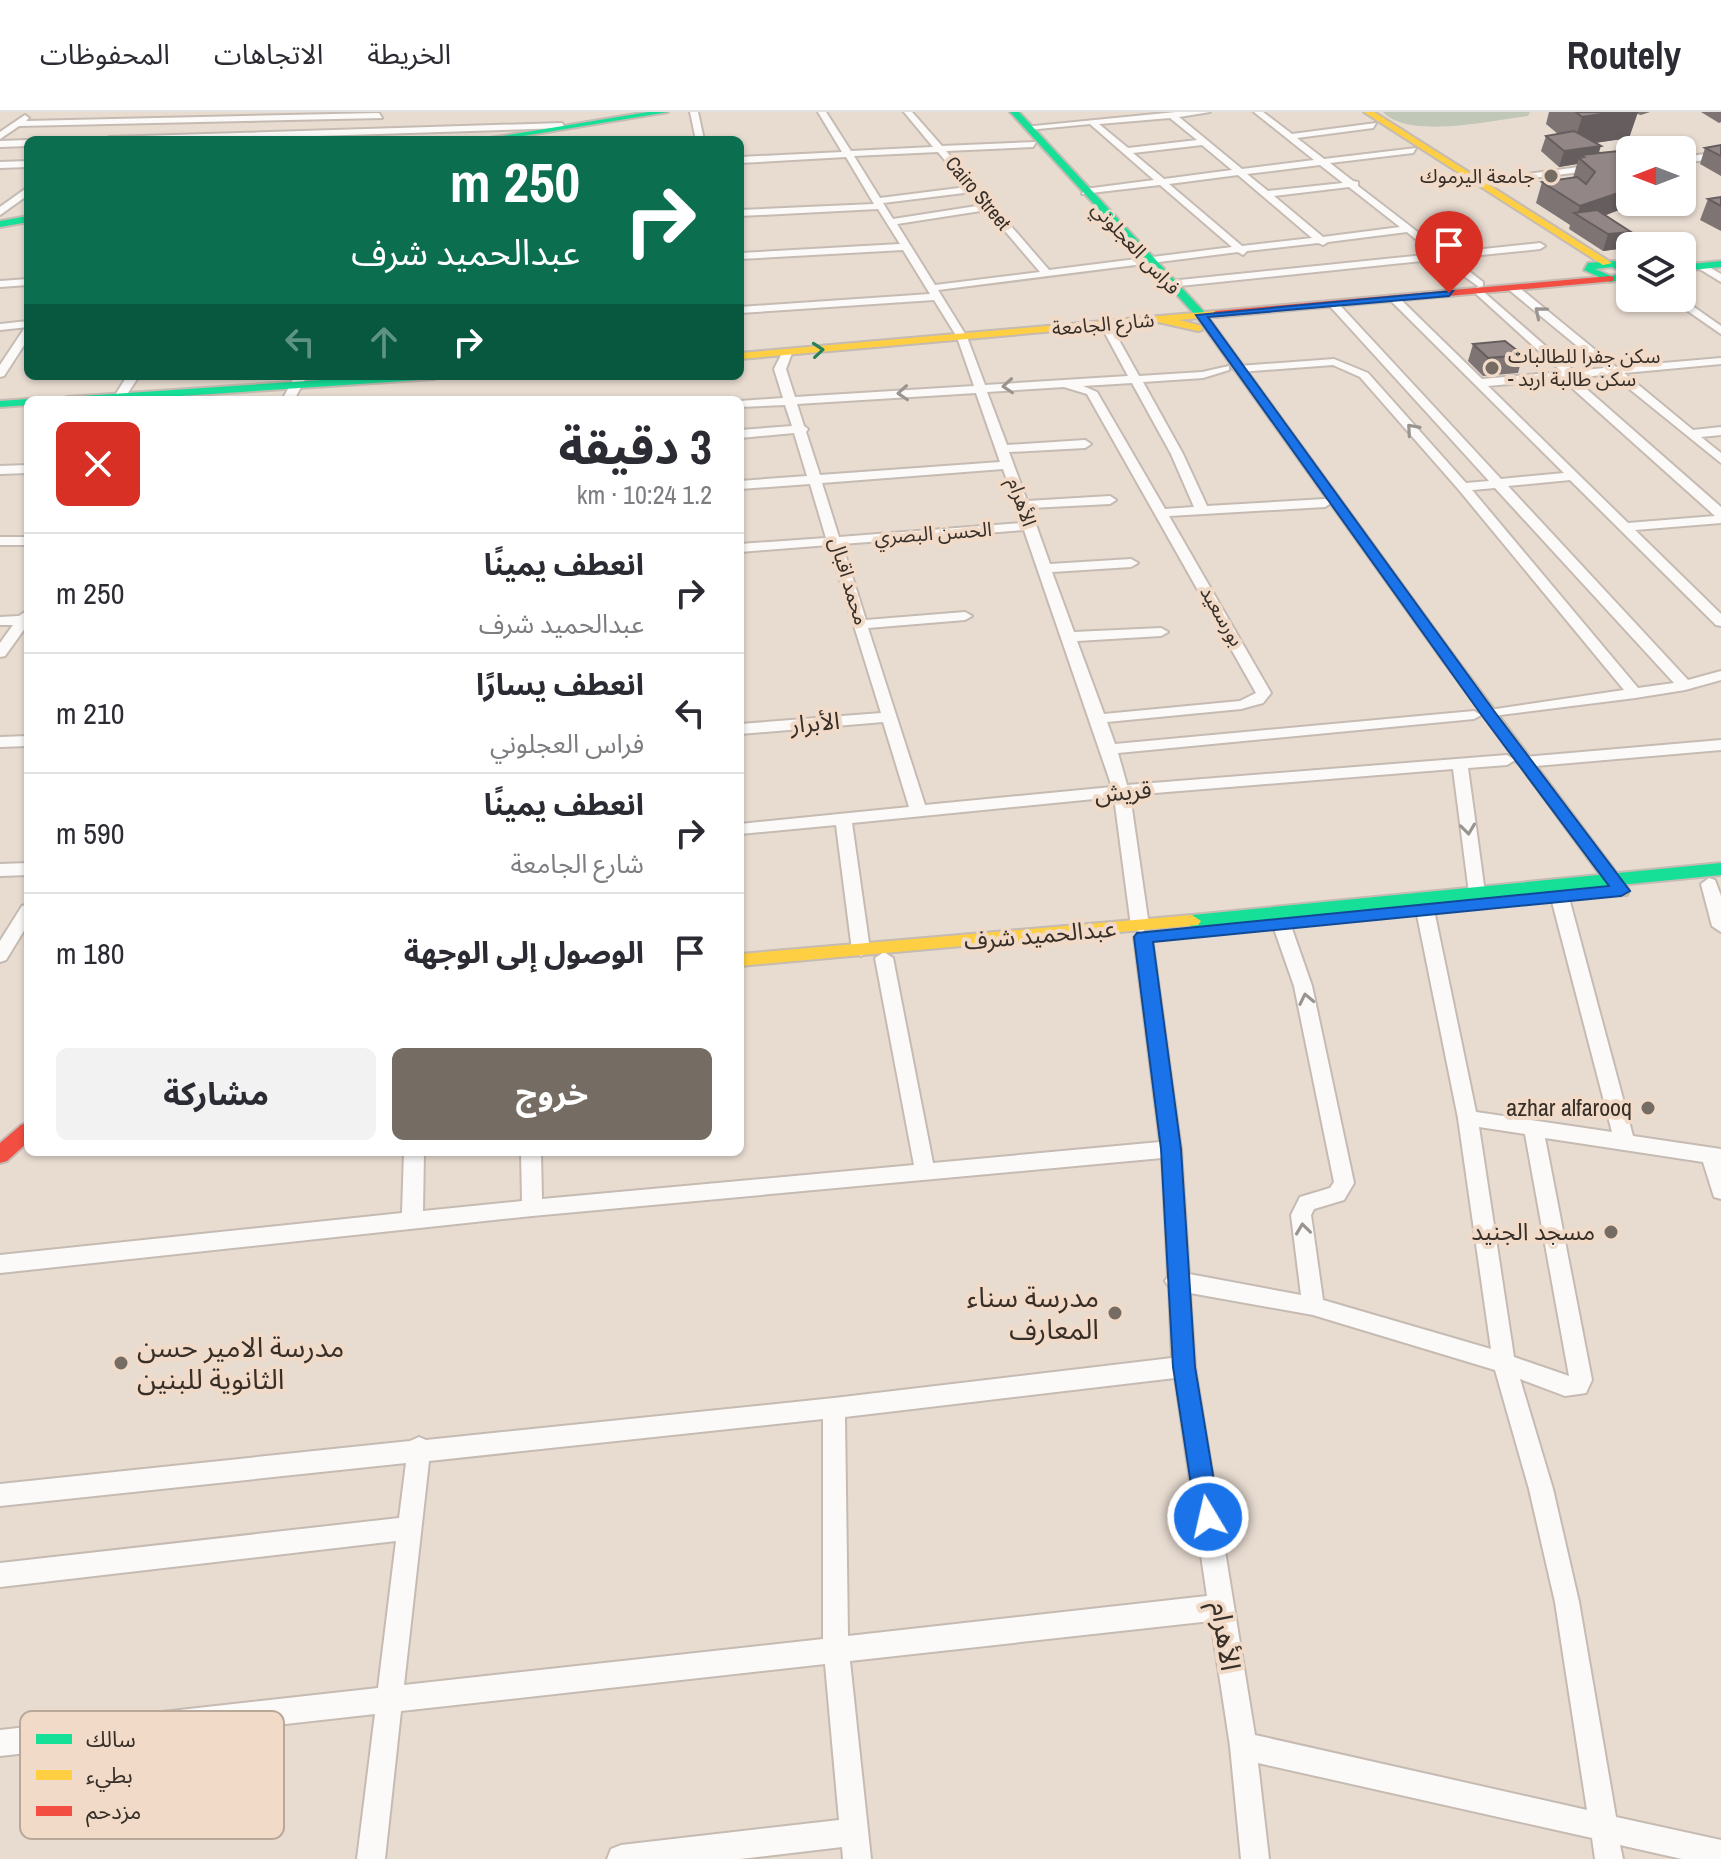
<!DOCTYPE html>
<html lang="ar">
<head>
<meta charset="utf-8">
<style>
  body { margin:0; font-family:"Archivo Narrow","Noto Sans Arabic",sans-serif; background:#f2f2f3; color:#2b2b33; direction:rtl; height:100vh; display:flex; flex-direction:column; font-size:30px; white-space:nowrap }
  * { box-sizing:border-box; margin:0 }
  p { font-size:26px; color:#7c7c81 }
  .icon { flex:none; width:44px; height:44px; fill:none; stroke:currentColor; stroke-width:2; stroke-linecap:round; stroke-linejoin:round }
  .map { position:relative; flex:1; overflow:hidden; direction:ltr }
  .panel { position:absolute; left:24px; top:284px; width:720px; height:760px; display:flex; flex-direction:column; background:#fff; border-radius:12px; box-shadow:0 2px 6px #0004; direction:rtl }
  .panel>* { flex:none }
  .banner { position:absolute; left:24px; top:24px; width:720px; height:244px; border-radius:12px; box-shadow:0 2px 6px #0004; direction:rtl; background:#0b6e4f; color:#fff; overflow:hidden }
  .needle { width:52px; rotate:270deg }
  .tools { position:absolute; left:1616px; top:24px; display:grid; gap:16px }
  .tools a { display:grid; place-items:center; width:80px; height:80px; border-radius:12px; background:#fff; box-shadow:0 2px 6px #0004; font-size:40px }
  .pin { position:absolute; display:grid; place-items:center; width:68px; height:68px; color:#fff; margin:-82px -34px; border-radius:50% 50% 50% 0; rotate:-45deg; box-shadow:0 0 8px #0007 }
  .pin .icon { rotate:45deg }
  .me { position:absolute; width:88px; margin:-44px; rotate:351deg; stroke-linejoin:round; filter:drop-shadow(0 0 6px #0008) }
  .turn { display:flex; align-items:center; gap:28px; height:168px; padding:0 32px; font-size:36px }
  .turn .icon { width:104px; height:104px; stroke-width:2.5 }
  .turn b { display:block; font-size:56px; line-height:68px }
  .lanes { display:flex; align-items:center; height:76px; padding:0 32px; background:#0003; justify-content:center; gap:40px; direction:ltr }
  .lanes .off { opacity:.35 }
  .round { display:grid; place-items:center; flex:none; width:84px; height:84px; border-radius:12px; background:#f2f2f3 }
  .headline { display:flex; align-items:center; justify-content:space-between; height:136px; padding:0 32px }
  h1 { font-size:48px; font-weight:700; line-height:60px }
  .action { display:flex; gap:16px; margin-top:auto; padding:16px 32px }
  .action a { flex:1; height:92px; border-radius:12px; background:#756c63; color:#fff; font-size:32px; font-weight:700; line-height:92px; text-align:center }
  .action a+a { background:#f2f2f3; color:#2b2b33 }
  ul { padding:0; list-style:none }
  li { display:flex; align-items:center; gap:24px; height:120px; padding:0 32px; border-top:2px solid #e1e1e2 }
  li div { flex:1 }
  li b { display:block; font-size:30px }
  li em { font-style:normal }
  header { display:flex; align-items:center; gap:48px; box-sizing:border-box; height:112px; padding:0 40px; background:#fff; border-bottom:2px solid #e1e1e2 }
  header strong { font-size:38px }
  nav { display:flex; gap:44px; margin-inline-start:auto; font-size:28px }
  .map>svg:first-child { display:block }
  .green { fill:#c0c7b7 }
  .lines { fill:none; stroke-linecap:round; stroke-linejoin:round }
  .street-casing { stroke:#c5bbb3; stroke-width:4 }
  .fast-casing { stroke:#c5bbb3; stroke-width:4 }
  .slow-casing { stroke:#c5bbb3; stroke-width:4 }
  .jam-casing { stroke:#c5bbb3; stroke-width:4 }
  .street { fill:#fcfaf8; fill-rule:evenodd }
  .fast { fill:#16e098; fill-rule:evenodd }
  .slow { fill:#ffcf43; fill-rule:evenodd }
  .jam { fill:#f24e42; fill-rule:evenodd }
  .wall { fill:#7e7473 }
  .shaded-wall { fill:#665e5e }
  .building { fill:#928786; stroke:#665e5e; stroke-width:2 }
  .oneway { stroke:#9a9490 }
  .oneway2 { stroke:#287f5a }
  .route { fill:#1a73e8; stroke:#114b97; stroke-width:2 }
  .poi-dot { fill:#756c63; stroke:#f1dbc8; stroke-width:3 }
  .labels { text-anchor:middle; stroke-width:8; stroke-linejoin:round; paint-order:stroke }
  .far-poi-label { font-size:20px; fill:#372f28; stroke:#f1dbc8; text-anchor:end }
  .far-street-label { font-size:20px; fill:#372f28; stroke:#f1dbc8 }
  .street-label { font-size:24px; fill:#372f28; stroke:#f1dbc8 }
  .poi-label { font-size:24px; fill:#372f28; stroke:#f1dbc8; text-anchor:end }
  .near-poi-label { font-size:28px; fill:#372f28; stroke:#f1dbc8; text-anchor:end }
  .near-street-label { font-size:28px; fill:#372f28; stroke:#f1dbc8 }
  .key { fill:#f1dbc8; stroke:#b9a798; stroke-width:2 }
  .key-label { font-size:22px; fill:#372f28 }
</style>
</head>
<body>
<header>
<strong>Routely</strong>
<nav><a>الخريطة</a><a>الاتجاهات</a><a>المحفوظات</a></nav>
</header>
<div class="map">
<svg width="1721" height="1747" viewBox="0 0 1721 1747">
  <rect width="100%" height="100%" fill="#e8dcd1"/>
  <path class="green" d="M1383,0h147l-2,4c-35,4 -119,24 -145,-4z"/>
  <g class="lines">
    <g class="street-casing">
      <path id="street" d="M690,0h8l6,28h-8z
        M818,0h8l25,39 82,-4 -29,-35h8l30,34 94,-4 -3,5 -87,4 103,119 183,-23 -72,-62 -78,9 3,-5 69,-9 -64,-56 -62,6 -4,-3 152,-15h34l-31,5 63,52 72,-9 -60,-48h9l29,22 84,-11 -3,5 -76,10 27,21 92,-11 -3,5 -83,10 23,18 5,1v4l87,67 95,-10 5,3 -5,3 -88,9 31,24v4l-4,1 -38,-28 -271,28 -5,-3 5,-3 264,-27 -27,-22 -79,10 -5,3 -5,-2 -71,8 -4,4 -5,-3 -300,38 29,47 18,48 143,-9 -28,-52 5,-3 5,3 29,52 63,-4 27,-6v4l-26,8 -60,4 40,72 24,52 118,-7 6,4 -6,4 -156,9 102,177 -8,10 -22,6 -134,13 8,22 359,-33 7,4 -7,4 -356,34 9,32 380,-30 8,5 -8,5 -39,3 17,125 -8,6 -8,-6 -16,-124 -323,26 19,131 -6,5 9,6 29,212 8,125 112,21 -10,-80 9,-18 30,-9 4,-6 -40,-196 -22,-63 9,-6 9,6 22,63 42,197 -10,17 -30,9 -3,6 12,85 168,49 -33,-231 -42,-208 -5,-12 3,-4h12l8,16 42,202 136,20 -61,-234 9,-6 9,6 64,238 88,13v50l-7,-2 -11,-35 -158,-24 47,242 -6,13 -21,3 -45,-17 33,110 26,113 37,215 105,23v19h-39l-62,-14 3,14h-28l-3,-21 -334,-75 11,96h-28l-11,-113 -19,-125 -361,40 21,198h-28l-1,-12 -102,12h-133l4,-10 10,-4 218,-25 -14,-156 -424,47 -16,148h-28l18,-145 -375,42v-26l378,-42 18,-147 -396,46v-24l399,-45 7,-55 -406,43v-22l410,-43 9,-4 7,3 408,-42 338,-40 -3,-71 -4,-6 3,-5 -6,-118 -630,58 -532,57v-18l402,-42 2,-61h20l-1,59 99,-10 -1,-49h20l1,47 372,-34 -39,-207 9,-6 9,6 40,205 227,-21 -26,-205 6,-5 -9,-6 -17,-129 -262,26 18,127 -9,6 -9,-6 -16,-125 -96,9v-10l169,-17 -26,-85 -143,12v-10l141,-11 -52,-168 -89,7v-8l86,-6 -16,-54 -70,5v-8l67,-5 -13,-43 -54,5v-8l52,-4 -7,-21 -45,2v-6l43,-3 -9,-29 8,-16 5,-3 5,3 -6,16 9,28 179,-11 -17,-49 -23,-37 -194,13v-6l190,-13 -27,-44 -163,9v-6l160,-9 -22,-35 -138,7v-6l134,-6 -28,-47 -106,6v-6l102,-5zM1170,6l27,22 -69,8 -29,-24zM1202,33l30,25 -68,9 -31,-26zM938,40l29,35 -87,11 -26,-42zM1320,53l23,18 -75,8 -21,-17zM1238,63l74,63 -70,8 -73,-62zM1349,75l51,40 -77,10 -49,-41zM972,80l11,13 -90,14 -10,-16zM987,98l53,62 -105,13 -38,-61zM1132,271l39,71 23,53 -29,2 -68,-117 -14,-6zM1064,275l23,7 169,299 -16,8 -136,13 -27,-73 84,-5 7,-4 -7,-4 -87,4 -22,-60 79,-5 7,-4 -7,-4 -81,5 -20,-56 80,-4 6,-4 -6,-4 -83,5 -18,-49 76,-4 6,-4 -6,-4 -78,5 -20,-53zM976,281l24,69 -180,13 -14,-43 2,-3 -4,-3 -7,-22zM1003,357l19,54 -183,14 -17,-54zM1024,418l88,257 -187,18 -57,-177 97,-8 7,-4 -7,-4 -99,8 -24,-76zM1479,1015l46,7 44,242 -55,-19zM1190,1181l123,22 182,55 34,119 26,113 32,208 -332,-75 -60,-368zM1175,1266l32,218 -359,40 -3,-219zM823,1307v220l-419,46 25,-224z
        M379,1l3,5 -363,8 -19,13v-7l25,-17 4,3 -3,3z
        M562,11l3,5 -373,12h-87l4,-3z
        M28,28v6l-28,1v-6z
        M1721,40v6l-39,5v-6z
        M1630,48v6l-155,19 -5,-3z
        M28,49v6l-28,1v-6z
        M28,75v8l-28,20v-8z
        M1702,151l19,11v8l-23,-14 -1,-2z
        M28,167v6l-28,2v-6z
        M1508,173h8l100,82 105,-9v6l-97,9 69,57 28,-3v8l-20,2 20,16v10l-110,-89 -37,4 147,129v16l-86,7 86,84v12l-5,-1 -146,-145 -62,6 180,194 33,-9v9l-36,10 -50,8 -151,19 -2,-3 7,-4 135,-20 -165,-200 -99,-113 -27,-12 -94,7 -6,-3 6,-3 95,-7 34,14 98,110 23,-2 -162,-178 9,-2 165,178 63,-6 -176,-175 9,-2 85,83 80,-7 -88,-80 -1,-2 5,-3 96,84 30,-3 -96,-79zM1562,267l153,137 -87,7 -140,-137zM1495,376l179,195 -36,5 -166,-198z
        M1669,186h12l40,28v8z
        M28,209v6l-28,3v-6z
        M28,216v11l-24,37 -4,1v-12l24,-36z
        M127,264h12l-15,23h-8l-2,-2z
        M295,264h12l-13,24h-12z
        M28,353v8l-28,1v-8z
        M0,425h28v8h-28z
        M28,498v14l-23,32 -5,1v-14l13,-18h-13v-8l19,-1z
        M28,624v10l-28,1v-10z
        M1721,628v10l-197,17 -8,-5 8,-5z
        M28,751v12l-28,1v-12z
        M1709,766l6,2 6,16v36l-9,-6 -11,-42z
        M28,792v20l-22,36 -6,2v-21l22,-35z"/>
    </g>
    <g class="fast-casing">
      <path id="fast" d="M648,0h20l-169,28h-21z
        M1010,0h9l186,201 249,343v6h-10l-247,-345z
        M28,104v6l-28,5v-6z
        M1614,149l16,8v9l-20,4 -26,-12 4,-7zM1612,155l11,6 -12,3 -16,-7z
        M1721,149v6l-39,4v-6z
        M382,264h58l-6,3 -314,21h-59l6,-3z
        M28,287l4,1h-4v5l-28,2v-6z
        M1721,751v12l-529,52 -9,-6 9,-6z"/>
    </g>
    <g class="slow-casing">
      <path id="slow" d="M1364,0h10l238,151 -9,2z
        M1216,199l5,3 -1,2 -41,4 23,6v4l-4,1 -40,-9 -418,37v-6z
        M1449,543l5,1 173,231 2,4 -2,4h-12l-173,-236z
        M1192,803l9,6 -3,4 -458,41v-12z"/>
    </g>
    <g class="jam-casing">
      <path id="jam" d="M1610,164l4,1v4l-398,36 -5,-3 5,-3z
        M28,1010v20l-21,19 -7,2v-20l21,-18z"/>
    </g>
    <use href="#street" class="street"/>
    <use href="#fast" class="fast"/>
    <use href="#slow" class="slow"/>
    <use href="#jam" class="jam"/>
  </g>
  <path class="wall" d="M1549,0h101l-9,3 -4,-1 -8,24 -34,5 4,10 31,49h52l-1,2 -62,6 -14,5 21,33 -23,3 -34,-22 1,-4 -34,-22 6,-21 31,-4 4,-14 -18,3 -18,-16 5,-15 12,-2 -12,-10z
    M1701,0h20v10l-2,1z
    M1721,33v31l-21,-12 5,-16z
    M1721,85v34l-21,-11 8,-21z
    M1473,232l50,11 -5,18 -35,3 -15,-15z"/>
  <path class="shaded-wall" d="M1614,0h24l-9,26 -56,8 9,-29z
    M1601,34l-5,16 -15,-7 -1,4 -1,-1 -2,6 -18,3 5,-16z
    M1689,71l-7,18v-17z
    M1626,77h4v13h52l-1,2 -62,6 -31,12 -11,-7 3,-9z
    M1631,120l-5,16 -23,3 5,-17z"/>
  <path class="building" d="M1576,0h38l-32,5z
    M1574,19l27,15 -37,5 -18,-15z
    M1721,33v11l-16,-8z
    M1619,39l11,5v33l-50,17 -38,-24 35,-5 9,7 9,-12 -16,-14 5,-1 -3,-2z
    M1721,85v9l-13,-7z
    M1597,98l34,22 -23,2 -34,-21z
    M1505,229l18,14 -35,3 -15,-14z"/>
  <defs><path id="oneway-chevron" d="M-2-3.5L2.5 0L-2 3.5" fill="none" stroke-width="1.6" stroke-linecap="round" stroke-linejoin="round" transform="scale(2)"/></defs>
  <g class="oneway">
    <use href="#oneway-chevron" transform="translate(1540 200) rotate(-140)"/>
    <use href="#oneway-chevron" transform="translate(1008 274) rotate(176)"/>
    <use href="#oneway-chevron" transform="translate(903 281) rotate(176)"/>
    <use href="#oneway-chevron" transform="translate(1412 317) rotate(-131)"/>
    <use href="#oneway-chevron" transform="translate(1468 717) rotate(83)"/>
    <use href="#oneway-chevron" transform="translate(1306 887) rotate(-102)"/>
    <use href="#oneway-chevron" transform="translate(1303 1117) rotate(-97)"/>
  </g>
  <use class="oneway2" href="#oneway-chevron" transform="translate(818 238) rotate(-5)"/>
  <path class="route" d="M1453,179l-4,5 -241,21 286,394 136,180 -9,5 -468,46 28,207 14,218 25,150 -4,8 -8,4 -9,-4 -3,-8 -23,-150 -12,-218 -27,-212 3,-4 472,-47 -126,-169 -287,-402z"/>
  <g class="poi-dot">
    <circle cx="1551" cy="64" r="8"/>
    <circle cx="1492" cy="256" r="8"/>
    <circle cx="1648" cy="996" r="8"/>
    <circle cx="1611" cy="1120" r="8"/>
    <circle cx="1115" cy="1201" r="8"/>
    <circle cx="121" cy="1251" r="8"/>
  </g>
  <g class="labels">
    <g class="far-poi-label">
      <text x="1535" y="71">جامعة اليرموك</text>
      <text x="1508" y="251" text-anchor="start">سكن جفرا للطالبات<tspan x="1508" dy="23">- سكن طالبة اربد</tspan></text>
    </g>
    <g class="far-street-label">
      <text transform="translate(978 81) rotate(50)" y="7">Cairo Street</text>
      <text transform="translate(1136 136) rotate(47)" y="7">فراس العجلوني</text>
      <text transform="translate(1103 212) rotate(-5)" y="7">شارع الجامعة</text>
      <text transform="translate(1022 390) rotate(71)" y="7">الأهرام</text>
      <text transform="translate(933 421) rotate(-4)" y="7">الحسن البصري</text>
      <text transform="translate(849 469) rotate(73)" y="7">محمد اقبال</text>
      <text transform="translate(1222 504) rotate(60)" y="7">بورسعيد</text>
    </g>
    <g class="street-label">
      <text transform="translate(815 611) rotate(-5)" y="8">الأبرار</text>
      <text transform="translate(1123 680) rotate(-5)" y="8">قريش</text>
      <text transform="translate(1040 823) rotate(-5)" y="8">عبدالحميد شرف</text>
    </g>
    <g class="poi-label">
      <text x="1632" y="1004">azhar alfarooq</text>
      <text x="1595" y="1128">مسجد الجنيد</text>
    </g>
    <g class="near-poi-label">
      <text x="1099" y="1195">مدرسة سناء<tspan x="1099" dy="32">المعارف</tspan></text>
      <text x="137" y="1245" text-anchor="start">مدرسة الامير حسن<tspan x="137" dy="32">الثانوية للبنين</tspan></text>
    </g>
    <g class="near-street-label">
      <text transform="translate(1226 1524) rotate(81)" y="10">الأهرام</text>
    </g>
  </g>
  <rect x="20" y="1599" width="264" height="128" rx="12" class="key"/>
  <rect x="36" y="1622" width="36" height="10" fill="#16e098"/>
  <rect x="36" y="1658" width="36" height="10" fill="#ffcf43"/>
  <rect x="36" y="1694" width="36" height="10" fill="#f24e42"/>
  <g class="key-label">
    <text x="86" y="1635">سالك</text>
    <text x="86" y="1671">بطيء</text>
    <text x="86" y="1707">مزدحم</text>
  </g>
</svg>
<div class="tools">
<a><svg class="needle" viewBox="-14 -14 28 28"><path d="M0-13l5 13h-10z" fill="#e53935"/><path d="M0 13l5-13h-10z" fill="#7c7c81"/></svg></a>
<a><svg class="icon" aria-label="layers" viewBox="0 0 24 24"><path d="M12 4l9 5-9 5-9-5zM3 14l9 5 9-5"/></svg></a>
</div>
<div class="pin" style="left:1449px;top:181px;background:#d93025"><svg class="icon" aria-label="arrive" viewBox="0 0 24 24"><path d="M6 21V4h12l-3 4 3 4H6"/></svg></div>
<svg class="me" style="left:1208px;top:1405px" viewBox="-20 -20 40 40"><circle r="17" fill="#1a73e8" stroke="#fff" stroke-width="3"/><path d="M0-11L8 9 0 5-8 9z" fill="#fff"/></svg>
<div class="banner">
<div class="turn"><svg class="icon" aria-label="right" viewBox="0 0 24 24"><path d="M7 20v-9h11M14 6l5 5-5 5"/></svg><div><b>250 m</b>عبدالحميد شرف</div></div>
<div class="lanes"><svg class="icon off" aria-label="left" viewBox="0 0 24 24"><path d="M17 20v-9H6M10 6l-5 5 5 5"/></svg><svg class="icon off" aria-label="ahead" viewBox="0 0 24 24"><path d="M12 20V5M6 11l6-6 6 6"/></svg><svg class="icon" aria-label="right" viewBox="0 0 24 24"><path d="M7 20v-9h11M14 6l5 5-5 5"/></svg></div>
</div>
<section class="panel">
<div class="headline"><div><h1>3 دقيقة</h1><p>1.2 km · 10:24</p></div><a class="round" style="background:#d93025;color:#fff"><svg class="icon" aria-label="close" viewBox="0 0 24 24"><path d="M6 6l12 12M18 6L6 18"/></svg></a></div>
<ul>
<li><svg class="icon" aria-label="right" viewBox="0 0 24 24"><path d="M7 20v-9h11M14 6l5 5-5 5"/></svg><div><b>انعطف يمينًا</b><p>عبدالحميد شرف</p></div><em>250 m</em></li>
<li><svg class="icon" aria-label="left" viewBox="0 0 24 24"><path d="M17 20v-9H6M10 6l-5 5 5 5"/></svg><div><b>انعطف يسارًا</b><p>فراس العجلوني</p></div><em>210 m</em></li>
<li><svg class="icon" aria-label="right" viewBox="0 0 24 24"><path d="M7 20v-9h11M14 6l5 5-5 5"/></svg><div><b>انعطف يمينًا</b><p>شارع الجامعة</p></div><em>590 m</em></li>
<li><svg class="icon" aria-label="arrive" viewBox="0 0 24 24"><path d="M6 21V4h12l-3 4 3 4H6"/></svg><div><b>الوصول إلى الوجهة</b></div><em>180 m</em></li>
</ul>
<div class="action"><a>خروج</a><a>مشاركة</a></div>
</section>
</div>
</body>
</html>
